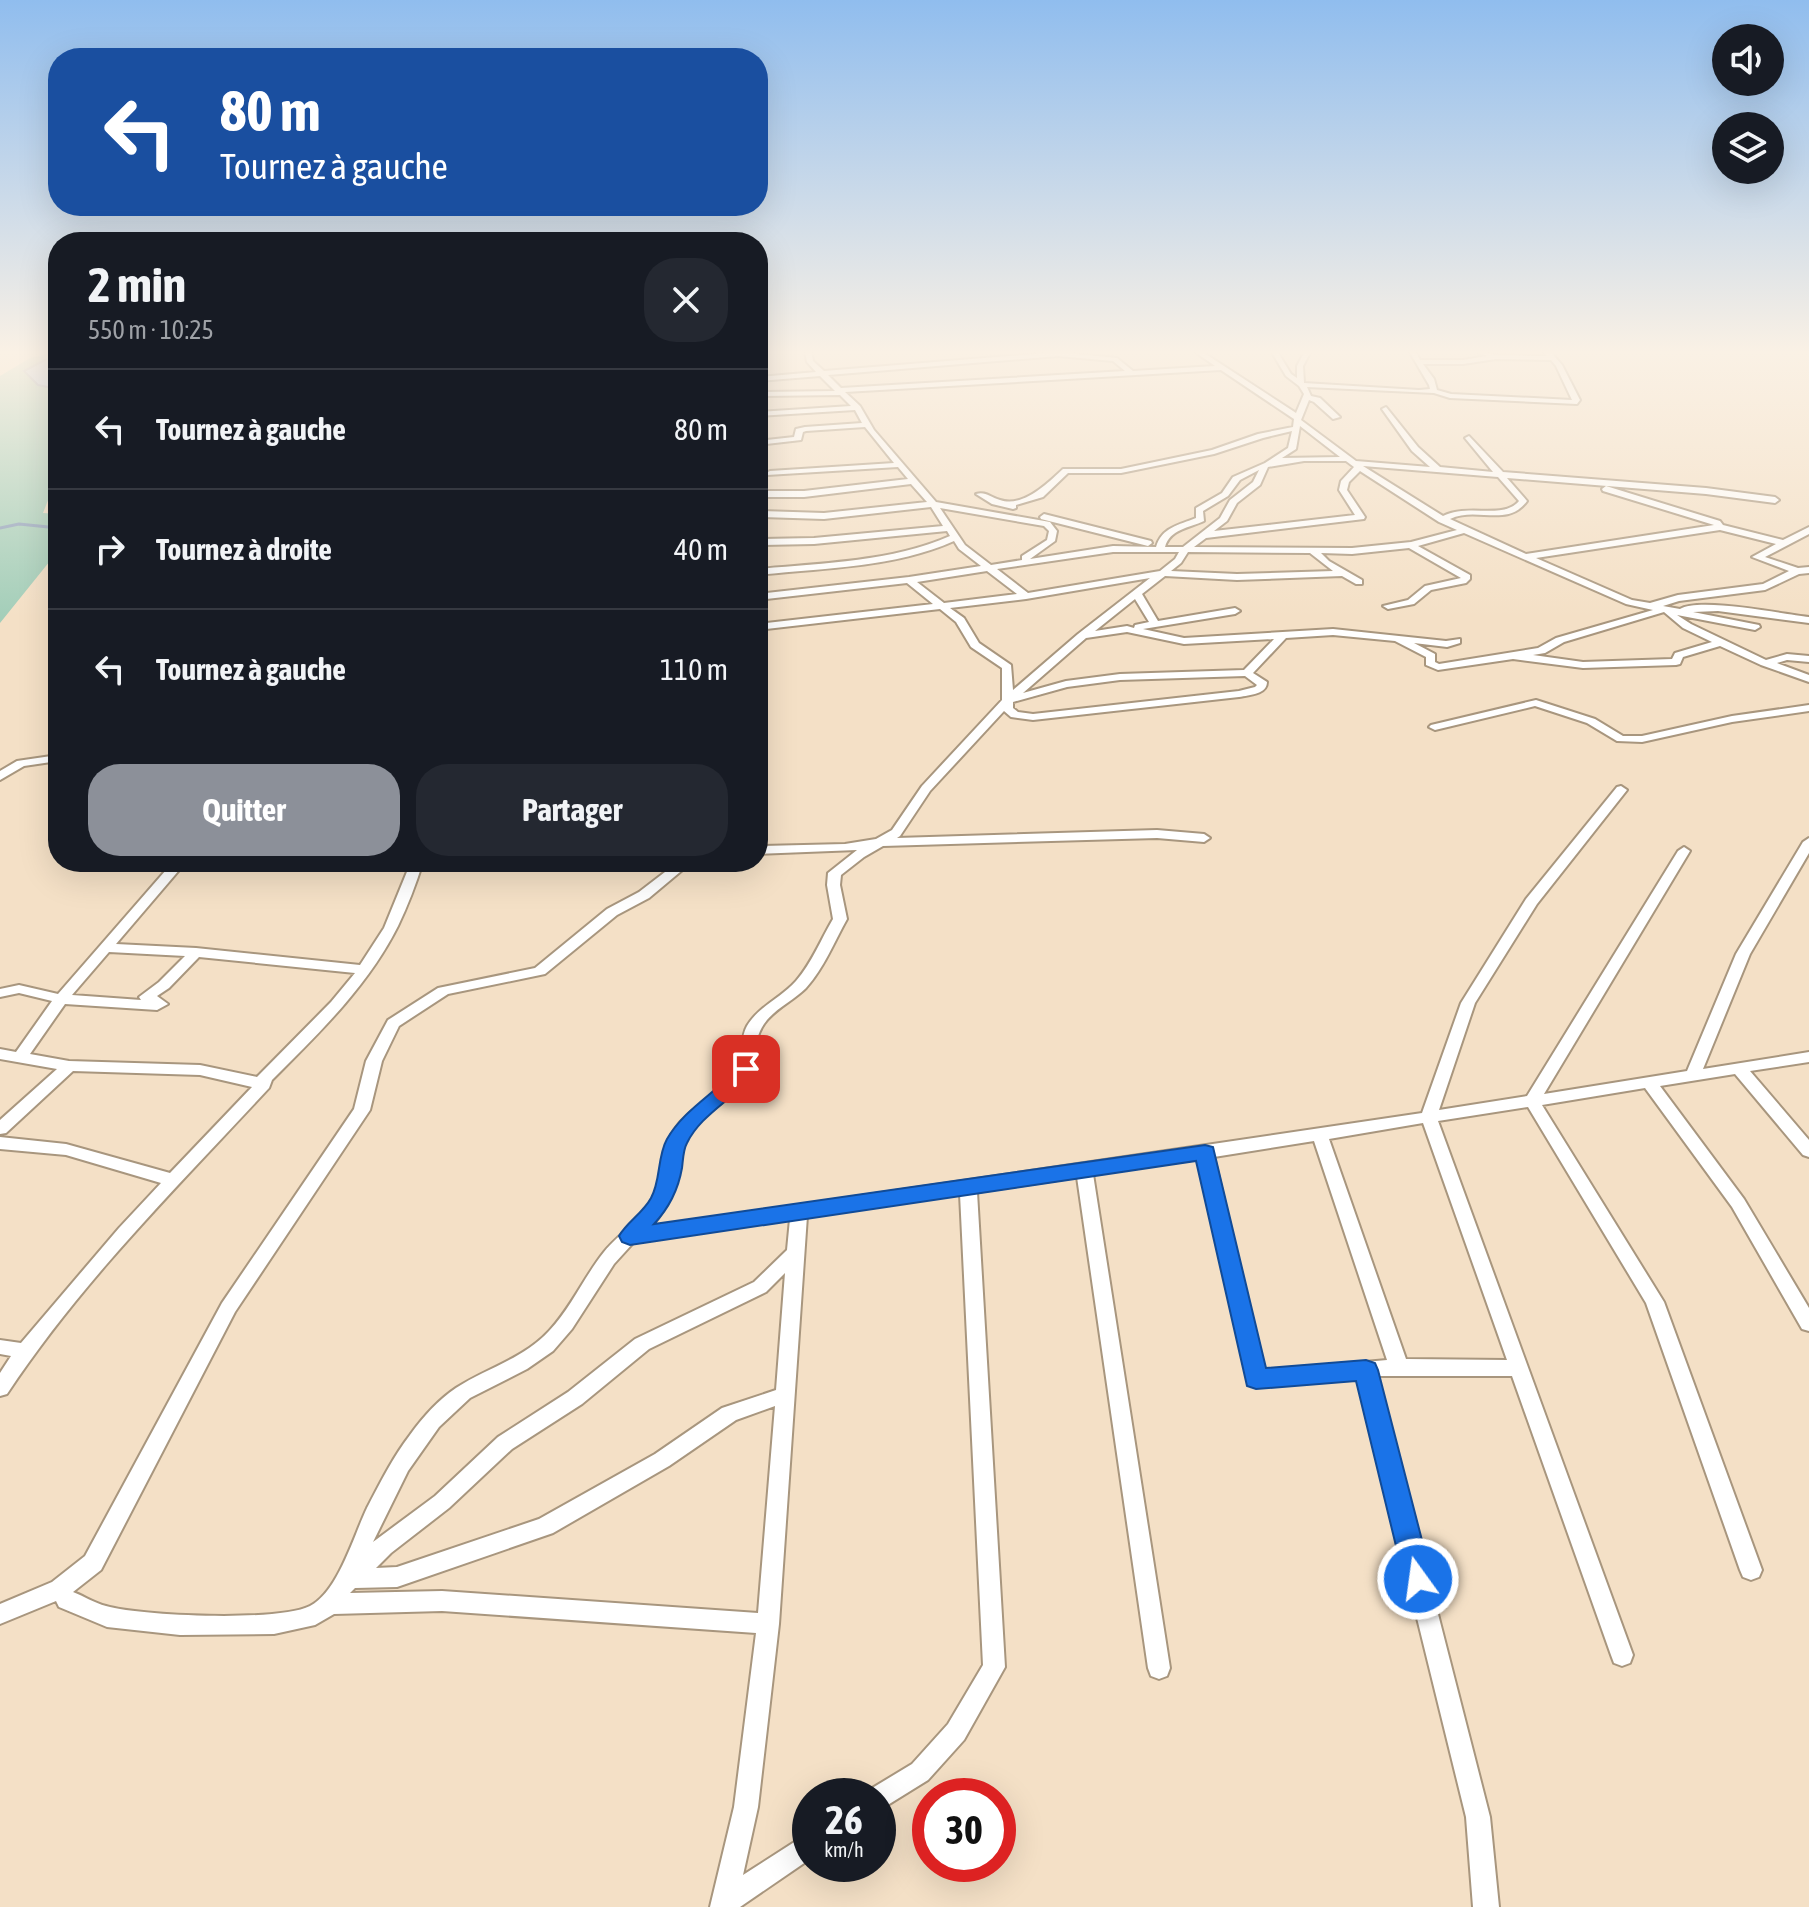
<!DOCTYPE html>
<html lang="fr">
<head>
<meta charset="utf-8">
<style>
  body { margin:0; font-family:"Asap Condensed",sans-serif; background:#242831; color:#f1f3f6; height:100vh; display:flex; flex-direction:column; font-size:30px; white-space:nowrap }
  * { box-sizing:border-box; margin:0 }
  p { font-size:26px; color:#9ea1a6 }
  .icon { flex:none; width:44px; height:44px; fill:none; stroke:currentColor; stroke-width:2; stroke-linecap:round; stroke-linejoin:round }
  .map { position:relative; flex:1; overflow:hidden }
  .side { position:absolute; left:48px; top:232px; width:720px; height:640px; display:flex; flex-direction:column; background:#171b24; border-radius:32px; box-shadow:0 8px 32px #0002 }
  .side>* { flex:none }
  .hud { position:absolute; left:48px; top:48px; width:720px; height:168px; border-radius:32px; box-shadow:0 8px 32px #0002; background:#1a4fa0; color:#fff; overflow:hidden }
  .tools { position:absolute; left:1712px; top:24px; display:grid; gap:16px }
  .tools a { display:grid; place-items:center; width:72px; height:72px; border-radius:50%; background:#171b24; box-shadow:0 8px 32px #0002; font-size:40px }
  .speed { position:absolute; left:792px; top:1778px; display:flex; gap:16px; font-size:40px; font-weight:700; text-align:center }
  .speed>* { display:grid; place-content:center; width:104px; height:104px; border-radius:50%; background:#171b24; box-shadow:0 8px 32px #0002; line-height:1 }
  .speed small { font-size:20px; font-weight:400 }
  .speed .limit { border:12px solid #d22; background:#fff; color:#111 }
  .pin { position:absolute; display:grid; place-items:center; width:68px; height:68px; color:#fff; margin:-34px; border-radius:16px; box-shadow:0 4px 12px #0006 }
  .me { position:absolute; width:88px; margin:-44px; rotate:346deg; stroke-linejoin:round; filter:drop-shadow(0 0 6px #0008) }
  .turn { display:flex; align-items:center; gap:28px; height:168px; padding:0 40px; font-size:36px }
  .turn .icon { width:104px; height:104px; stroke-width:2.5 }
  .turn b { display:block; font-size:56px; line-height:68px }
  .round { display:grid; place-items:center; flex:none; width:84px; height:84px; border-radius:32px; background:#242831 }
  .overview { display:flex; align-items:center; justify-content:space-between; height:136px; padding:0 40px }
  h1 { font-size:48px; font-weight:700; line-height:60px }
  .button { display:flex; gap:16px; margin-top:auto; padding:16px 40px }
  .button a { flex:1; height:92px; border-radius:32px; background:#8c9099; color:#fff; font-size:32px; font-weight:700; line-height:92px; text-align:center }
  .button a+a { background:#242831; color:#f1f3f6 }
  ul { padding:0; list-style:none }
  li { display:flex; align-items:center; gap:24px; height:120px; padding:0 40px; border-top:2px solid #363941 }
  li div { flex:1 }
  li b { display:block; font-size:30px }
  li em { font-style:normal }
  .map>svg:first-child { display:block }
  .green { fill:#a3ceb9 }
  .water { fill:#accaf6; stroke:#8c9fbb; stroke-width:2 }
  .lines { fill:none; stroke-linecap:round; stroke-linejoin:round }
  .stream { stroke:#8c9fbb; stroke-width:3 }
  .minor-casing { stroke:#a8967e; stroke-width:4 }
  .minor { fill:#fff; fill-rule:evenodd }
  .route { fill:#1a73e8; stroke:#114b97; stroke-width:2 }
</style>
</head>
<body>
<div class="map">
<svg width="1809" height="1907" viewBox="0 0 1809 1907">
  <rect width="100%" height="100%" fill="#f4e0c6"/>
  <path class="green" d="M58,351l-14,7 -6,27 20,4v103l-8,3 -7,18 15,1v37l-58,72v-247l30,-18z"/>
  <path class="water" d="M58,353v36l-20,-4 -14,-14z"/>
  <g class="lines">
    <path class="stream" d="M0,528l19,-4 39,4"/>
    <g class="minor-casing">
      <path id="minor" d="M805,351h6l2,10 11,10 234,-19 59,6 16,13 82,-5 -21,-15h7l95,62 8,-19 -5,-8 -13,-10 -15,-25h6l14,23 6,4v-12l8,-15h6l-8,15 1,17 115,7 11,-1 -1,-4 -20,-34h6l5,9h43l24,-4 -13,-5 23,4 50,1 -4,-5h7l12,14 18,35 -3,4 -127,-6 -16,-5 -127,-6 4,9 9,2 20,19 -7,2 -19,-17 -5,-2 -8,20 55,41 74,6 -18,-16 -30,-42 4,-2 32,40 22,20 53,5 -28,-34 4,-2 34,36 203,16 69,9 4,3 -4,3 -69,-9 -199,-16 20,23c-19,27 -51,5 -77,18l76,35 188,-29 -111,-34 -1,-2 4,-3 114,35 3,4 60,15 26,-13v7l-44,23 33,11 11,-1v6l-10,1 -34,16 -86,11 -16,5 17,3c19,-12 103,5 129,8v6l-91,-12 -25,1 66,13 1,2 -5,3 -78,-15 14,9 75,36 21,-6 22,2v6l-22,-2 -10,3 32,12v7l-48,-17 -41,-19 -37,11 -3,7 -4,1 -93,3 -70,-9 -75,11 -12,-5v-8l-31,-16 -62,-6 -47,3 -33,35 14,9c0,12 -17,13 -28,15l-206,23 -22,-3 -7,-6 -74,80 -30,45 -3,2 260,-8 47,4 6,4 -6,4 -47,-4 -274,8 -19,11 -23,18 -1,10 7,34c-13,23 -23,49 -41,69 -13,13 -32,21 -42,36 -13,18 -5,40 -19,58 -17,20 -44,31 -58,55 -8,12 -8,27 -11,41 -4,19 -13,35 -25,49l771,-114 39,-110 65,-104 91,-112 4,-1 6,4 -90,114 -62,99 -36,107 88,-14 151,-245 6,-4 6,4 -146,243 143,-23 49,-117 67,-112 6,-4v15l-59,101 -47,115 106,-17v10l-59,9 59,69v17l-6,-2 -68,-81 -75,12 84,113 65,109v23l-7,-2 -70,-122 -87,-119 -103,17 122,197 98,268 -3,7 -8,3 -8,-3 -3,-7 -94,-267 -118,-196 -90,14 195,534 -3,8 -8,3 -8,-3 -3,-8 -99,-279h-135l113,441 9,90h-26l-7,-90 -108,-439 -102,9 -7,-3 -51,-225 -105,15 77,494 -3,8 -8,3 -8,-3 -3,-8 -71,-491 -100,15 28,475 -41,73 -36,40 -50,31v-15h-11l2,-6 43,-26 36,-40 35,-59 -23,-471 -153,22 -28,408 -21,183 -15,68 67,-43v27l-70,48h-30l24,-100 22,-174 -314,-22 -108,3 -19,11 -41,9 -94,1 -73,-8 -48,-20 -3,-6 -56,23v-20l52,-22 33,-26 137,-253 132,-194 12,-48 22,-41 50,-32 97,-20 72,-59 32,-17 39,-30h14l-43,36 -32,17 -72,59 -97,20 -49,32 -17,35 -12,49 -135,202 -134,258 -28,22c11,4 21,11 33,14 35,10 173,16 204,0 28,-14 44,-71 57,-98 13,-25 26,-51 43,-73 13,-18 28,-35 46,-47 31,-20 67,-29 93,-57 22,-23 35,-54 55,-79 15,-19 38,-31 49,-53 11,-22 7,-48 21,-69 16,-24 46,-34 62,-58 9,-13 3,-32 11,-46 12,-20 34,-28 49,-45 16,-18 25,-42 37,-62l-6,-34 1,-12 29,-23 -99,4v-8l87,-2 31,-5 16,-9 30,-44 80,-86v-32l-31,-21 -15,-25 -16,-13 -182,21v-6l175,-20 -26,-21 -149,17v-6l151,-17 72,-11 -22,-17 -5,-8c-60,27 -132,27 -196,34v-6c64,-6 133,-7 192,-33l-3,-5 -133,13 -56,1v-6l56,-1 129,-12 -12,-19 -107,12 -66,-2v-6l66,2 103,-11 -16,-18 -107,13h-46v-6h46l104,-12 -10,-12 -131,8 -1,-2 4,-2 124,-8 -29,-36 -59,4 -3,1 -2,8 -43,5v-4l36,-4 2,-8 9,-2 57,-4 -7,-13 -97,6v-4l93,-6 -11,-11 -82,1v-4l77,-1 -15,-15 -62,5v-4l58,-5 -9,-10zM1058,356l55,5 12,10 -284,17 -13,-13zM1496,359l55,1 5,6 16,34 -121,-6 -14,-4 -3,-11 -11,-15h40zM1221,370l73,49 -1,8 -35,7 -46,16 -91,19h-58c-15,14 -40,39 -63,31 -10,-3 -15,-9 -24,-6l16,10 21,5 3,-1v-3l27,-8 25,-24h53l93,-19 49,-16 29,-7 -4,17 -23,15 -32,14 -11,16 -26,15v10c-17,7 -34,9 -40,29l-43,-1 -83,13 25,-18 2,-10 -7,-9 -114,-20 -62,-72 -14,-24 -15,-14zM1300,426l40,31 -58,1 14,-9zM1304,461h42l8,6 -13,14 -2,9 16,25 -141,16 13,-10 10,-18 23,-18 8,-18zM1363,466l135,11 21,24c-16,19 -50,2 -76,15zM1259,470l-6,12 -23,18 -10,18 -37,29h-18c5,-18 24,-19 39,-26l-1,-10 25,-15 12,-16zM1360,471l79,51 18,8 -46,12 -59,6 -158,-1 12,-9 158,-19 1,-2 -18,-27 2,-8zM940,508l104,18 5,5 -2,9 -25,16v4l-31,5 -26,-20zM1720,530l56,14 -24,13 37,14 -26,13 -85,11 -28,8 -18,-3 -96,-42zM1464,533l162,71 27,6 -97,28 -18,10 -99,16 -4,-2v-8l-21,-11 33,4 13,-4v-4l-14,2 -113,-12 -149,9 -41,-9 92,-15 5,-3 -5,-3 -77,13 -16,-27 23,-18 72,4 105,-4 14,8h6v-4l-33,-19 -8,-8 31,1 57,-6 52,30 -36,8 -17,14 -25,6 5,3 26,-5 17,-14 35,-7 4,-4v-4l-52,-29zM1113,552h66l-4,7 -15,12 -132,22 -31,-24zM1188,552l122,1 23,18 -96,3 -66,-3 10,-8zM987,571l30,23 -73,9 -27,-21zM1150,578l-72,56 -65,56 -2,-25 -32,-22 -15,-25 -14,-10 76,-9zM1135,599l14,23 -14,3 -1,3 -7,-2 -32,5zM1664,612l19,16 29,14 -37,11 -3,6 -89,3 -50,-7 12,-2 19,-11zM1127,632l57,12 90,-5 -30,31 -124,4 -54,7 -43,12 63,-55zM1245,676l12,9 -2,2 -16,4 -206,23 -15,-2 -5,-4v-6l54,-15 53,-7zM1423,1123l84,237 -101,-1 -77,-220zM1314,1141l73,219 -123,11 -50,-214zM790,1219l-3,31 -33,32 -119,57 -67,53 -70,45 -63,59 -62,46 35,-71 31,-44 31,-29 57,-29 26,-18 19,-22 42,-65 20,-22zM785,1273l-9,117 -54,18 -67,46 -116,65 -142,48 -21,1 15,-15 58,-45 63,-59 70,-45 67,-55 117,-57zM775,1406l-17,207 -316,-22 -92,2 5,-5 42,-1 156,-54 116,-67 67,-46z
        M1044,514l107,27 1,2 -4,3 -107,-27 -1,-2z
        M1536,700l59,19 28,17h19l90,-20 77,-11v6l-77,11 -90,20 -25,-1 -30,-18 -52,-17 -100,24 -6,-3 2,-2z
        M758,730l8,3 -8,5z
        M58,755v6l-34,5 -24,14v-9l17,-10z
        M173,862h13l-70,82 80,4 164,17 24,-37 27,-66h12c-7,22 -15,43 -25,64 -30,60 -79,107 -126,154l-3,8c-91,98 -188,194 -262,306l-7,2v-23l11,-17 -11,-2v-14l21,3 98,-115 42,-45 -95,-28 -66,-6v-12l66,7 104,29 82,-86 -52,-12 -127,-4 -67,62 -6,1v-14l57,-51 -57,-10v-10l16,3 36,-51 -33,-8 -19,4v-8l19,-4 39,9zM109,952l76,4 -26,26 -20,15 2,3 -69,-5zM199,957l156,16 -24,29 -74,75 -57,-12 -131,-4 -39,-7 35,-50 92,6 11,-6 -11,-8 12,-8z"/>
    </g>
    <use href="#minor" class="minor"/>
  </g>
  <linearGradient id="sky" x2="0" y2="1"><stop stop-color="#90bdee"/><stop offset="0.57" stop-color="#faf1e5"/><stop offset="1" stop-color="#faf1e5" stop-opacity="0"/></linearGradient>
  <rect width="1809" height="618" fill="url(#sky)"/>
  <path class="route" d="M746,1063l10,6c-18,29 -54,43 -69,74 -4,7 -4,18 -5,25 -4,23 -13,40 -28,56l551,-79 8,2 53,221 100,-8 9,3 3,7 54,209 -4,9 -10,3 -10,-3 -4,-9 -48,-198 -100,8 -9,-3 -51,-225 -566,84 -8,-3 -3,-6c8,-14 24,-23 32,-38 10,-18 6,-41 16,-59 15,-26 40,-41 61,-61 7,-6 8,-12 18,-15z"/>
</svg>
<div class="tools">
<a><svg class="icon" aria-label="sound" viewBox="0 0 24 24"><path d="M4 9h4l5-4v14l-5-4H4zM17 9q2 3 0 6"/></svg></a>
<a><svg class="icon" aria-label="layers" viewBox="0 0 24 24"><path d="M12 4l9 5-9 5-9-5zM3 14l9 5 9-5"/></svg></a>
</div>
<div class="speed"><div>26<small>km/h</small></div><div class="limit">30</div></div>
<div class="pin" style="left:746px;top:1069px;background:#d93025"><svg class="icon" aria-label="arrive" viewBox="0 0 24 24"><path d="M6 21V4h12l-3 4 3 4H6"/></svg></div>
<svg class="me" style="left:1418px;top:1579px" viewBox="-20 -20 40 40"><circle r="17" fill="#1a73e8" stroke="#fff" stroke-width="3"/><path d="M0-11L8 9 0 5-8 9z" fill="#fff"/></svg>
<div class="hud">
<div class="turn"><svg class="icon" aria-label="left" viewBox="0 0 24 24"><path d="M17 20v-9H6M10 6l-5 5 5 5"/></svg><div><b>80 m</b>Tournez à gauche</div></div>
</div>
<section class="side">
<div class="overview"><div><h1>2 min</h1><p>550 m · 10:25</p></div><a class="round"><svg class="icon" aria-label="close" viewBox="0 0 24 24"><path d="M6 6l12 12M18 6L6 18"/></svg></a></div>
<ul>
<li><svg class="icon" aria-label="left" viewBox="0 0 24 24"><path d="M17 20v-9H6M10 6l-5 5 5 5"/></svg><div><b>Tournez à gauche</b></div><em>80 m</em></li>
<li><svg class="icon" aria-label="right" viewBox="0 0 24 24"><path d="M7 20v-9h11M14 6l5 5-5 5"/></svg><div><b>Tournez à droite</b></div><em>40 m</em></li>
<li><svg class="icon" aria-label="left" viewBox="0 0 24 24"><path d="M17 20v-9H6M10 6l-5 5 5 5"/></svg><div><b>Tournez à gauche</b></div><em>110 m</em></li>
</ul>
<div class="button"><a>Quitter</a><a>Partager</a></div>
</section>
</div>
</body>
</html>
